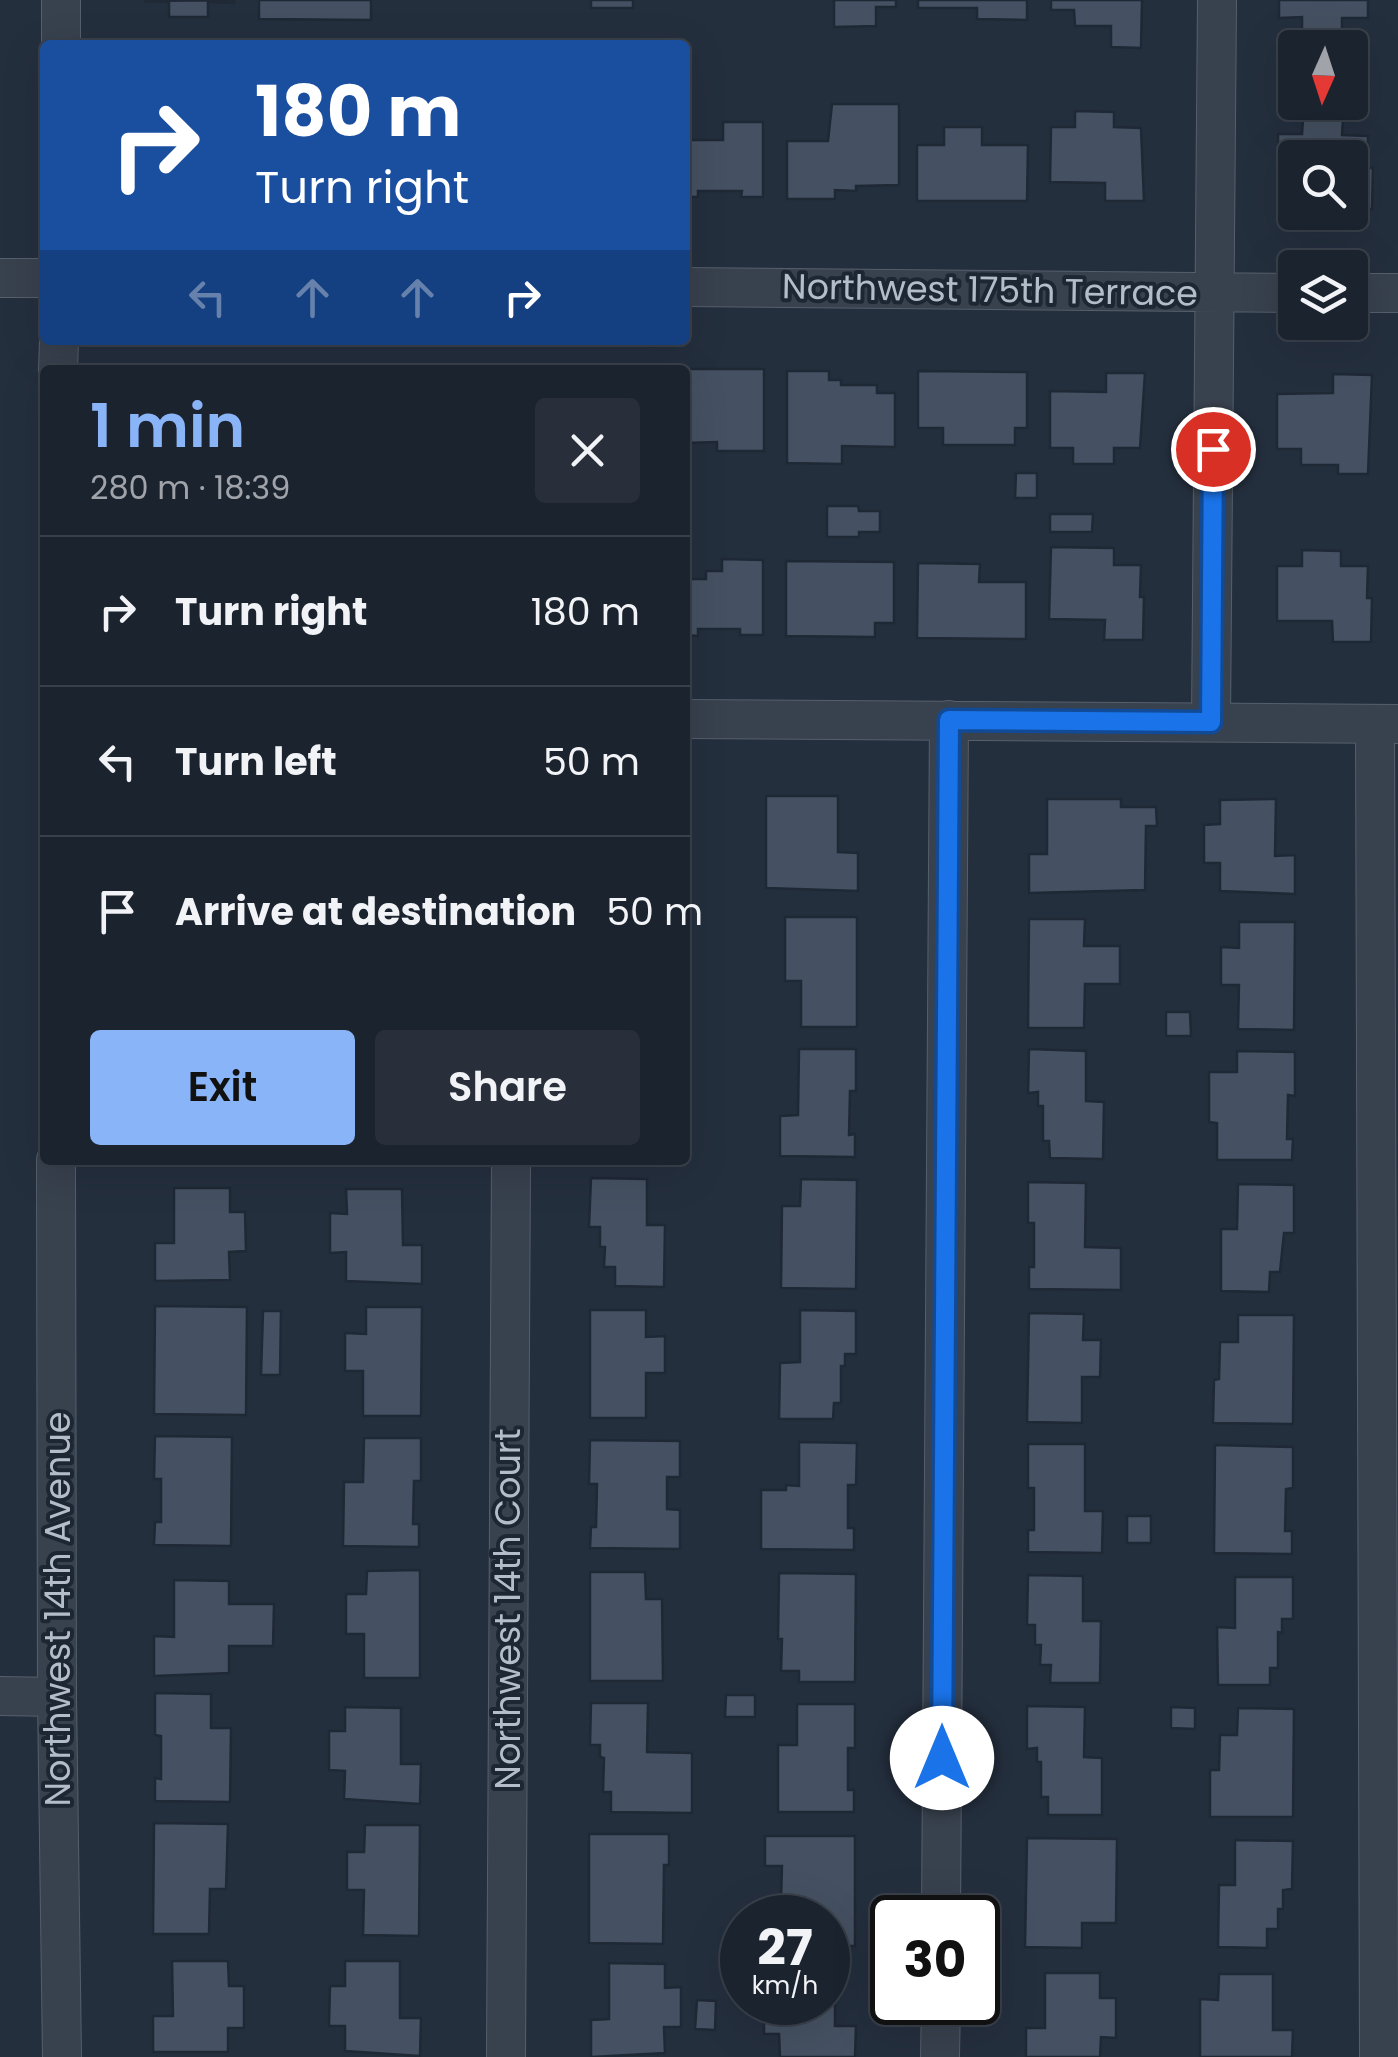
<!DOCTYPE html>
<html lang="en">
<head>
<meta charset="utf-8">
<style>
  body { margin:0; font-family:Poppins,sans-serif; background:#282f3a; color:#f1f3f6; height:100vh; display:flex; flex-direction:column; font-size:38px; white-space:nowrap }
  * { box-sizing:border-box; margin:0 }
  p { font-size:32px; color:#a0a4aa }
  .icon { flex:none; width:55px; height:55px; fill:none; stroke:currentColor; stroke-width:2; stroke-linecap:round; stroke-linejoin:round }
  .map { position:relative; flex:1; overflow:hidden }
  .sheet { position:absolute; left:40px; top:365px; width:650px; height:800px; display:flex; flex-direction:column; background:#1b232e; border-radius:10px; box-shadow:0 10px 40px #0002,0 0 0 2px #39404a }
  .sheet>* { flex:none }
  .banner { position:absolute; left:40px; top:40px; width:650px; height:305px; border-radius:10px; box-shadow:0 10px 40px #0002,0 0 0 2px #39404a; background:#1a4fa0; color:#fff; overflow:hidden }
  .needle { width:65px; rotate:183deg }
  .fabs { position:absolute; left:1278px; top:30px; display:grid; gap:20px }
  .fabs a { display:grid; place-items:center; width:90px; height:90px; border-radius:10px; background:#1b232e; box-shadow:0 10px 40px #0002,0 0 0 2px #39404a; font-size:50px }
  .speed { position:absolute; left:720px; top:1895px; display:flex; gap:20px; font-size:50px; font-weight:700; text-align:center }
  .speed>* { display:grid; place-content:center; width:130px; height:130px; border-radius:50%; background:#1b232e; box-shadow:0 10px 40px #0002,0 0 0 2px #39404a; line-height:1 }
  .speed small { font-size:25px; font-weight:400 }
  .speed .limit { border:5px solid #111; border-radius:15px; background:#fff; color:#111 }
  .pin { position:absolute; display:grid; place-items:center; width:85px; height:85px; color:#fff; margin:-42px; border:5px solid #fff; border-radius:50%; box-shadow:0 2px 10px #0007 }
  .me { position:absolute; width:110px; margin:-55px; rotate:0deg; stroke-linejoin:round; filter:drop-shadow(0 0 8px #0008) }
  .turn { display:flex; align-items:center; gap:35px; height:210px; padding:0 50px; font-size:45px }
  .turn .icon { width:130px; height:130px; stroke-width:2.5 }
  .turn b { display:block; font-size:70px; line-height:85px }
  .lanes { display:flex; align-items:center; height:95px; padding:0 50px; background:#0003; justify-content:center; gap:50px; direction:ltr }
  .lanes .off { opacity:.35 }
  .round { display:grid; place-items:center; flex:none; width:105px; height:105px; border-radius:10px; background:#282f3a }
  .overview { display:flex; align-items:center; justify-content:space-between; height:170px; padding:0 50px }
  h1 { font-size:60px; font-weight:600; line-height:75px; color:#8ab4f8 }
  .primary-button { display:flex; gap:20px; margin-top:auto; padding:20px 50px }
  .primary-button a { flex:1; height:115px; border-radius:10px; background:#8ab4f8; color:#111; font-size:40px; font-weight:600; line-height:115px; text-align:center }
  .primary-button a+a { background:#282f3a; color:#f1f3f6 }
  ul { padding:0; list-style:none }
  li { display:flex; align-items:center; gap:30px; height:150px; padding:0 50px; border-top:2px solid #39404a }
  li div { flex:1 }
  li b { display:block; font-size:38px }
  li em { font-style:normal }
  .map>svg:first-child { display:block }
  .building { fill:#455162; stroke:#1f2835; stroke-width:2.5 }
  .lines { fill:none; stroke-linecap:round; stroke-linejoin:round }
  .minor-casing { stroke:#565f6c; stroke-width:40 }
  .minor { stroke:#38414e; stroke-width:38 }
  .route-casing { stroke:#114b97; stroke-width:25 }
  .route { stroke:#1a73e8; stroke-width:18 }
  .labels { text-anchor:middle; stroke-width:8; stroke-linejoin:round; paint-order:stroke }
  .street-label { font-size:35px; fill:#b4bcc9; stroke:#1d2633 }
</style>
</head>
<body>
<div class="map">
<svg width="1398" height="2057" viewBox="0 0 1398 2057">
  <rect width="100%" height="100%" fill="#242f3e"/>
  <path class="building" d="M234,0v3l-26,-1v15h-39v-15l-25,-1z
    M259,0h112v20l-112,-1z
    M591,0h42v8h-42z
    M834,0h62v7h-20v19l-42,1z
    M918,0h109v20l-50,-1v-11h-59z
    M1051,0h91l-1,48 -30,-1v-21h-36l-1,-16h-23z
    M1279,0h89v18h-26v16l-40,-1v-16l-23,1z
    M832,104h67v81l-43,1v5l-21,-1v9h-48v-58h41z
    M1075,111l39,1v15l27,1 3,73h-39v-18l-55,-1 1,-55h24z
    M1303,119h40l-1,16 26,1v32h5l-1,41h-22v-51h-55v32h-17v-56h24z
    M723,122h40v75h-22l1,-6h-44v6h-13v-57h38z
    M944,127h38v18h46l-1,56h-110v-56h27z
    M263,366h108v4h-108z
    M655,369h109v82h-47v-9l-32,1v-73z
    M787,371h42v9h12v5h36v8h18v54l-53,-1v18l-55,-1z
    M918,371l109,1v56h-12v17h-72v-17h-25z
    M1106,373h39l-5,75h-26v16h-41v-16h-23v-57l56,1z
    M1333,374l39,1 -4,99h-30v-9h-37v-16h-24v-55l56,-1z
    M1016,473h21v25h-22z
    M827,506h31l1,5h21v21h-21v5h-32z
    M1050,514h43l-1,18h-42z
    M1051,547l63,1v17h27l-1,32h4l-1,43h-39l1,-20 -56,-1z
    M1302,550l39,1v15h27l-1,32h5l-1,44h-38l-1,-21h-55v-55h25z
    M722,559l41,1v75h-23v-6h-42v7l-13,-1v-56h21v-8h16z
    M786,561l108,1v61h-19v14l-89,-1z
    M918,563l62,1 -1,18h47v57l-109,-1z
    M766,796h72v56l20,1v38l-92,-3z
    M1047,799h74v8h35l1,19h-11l-1,64 -116,3v-39h18z
    M1276,799l-1,57 20,-1v39l-75,-3v-28h-16v-38l16,-1v-24z
    M785,917h72v110h-56v-46h-16z
    M1029,919h56l-1,27h36v38h-35l-1,44h-56z
    M1239,922h56l-1,108 -56,-1 1,-44h-18v-38l18,1z
    M1166,1012h24l1,24h-25z
    M799,1049h57v42h-6l-1,44 6,-1v23l-75,-1v-40l18,-1z
    M1029,1049l57,2v50l18,1 -1,57 -53,-1 -1,-17h-6v-35h-5v-14l-10,1z
    M1237,1051l58,1v44l-7,-1 -1,44h6l-1,21h-75v-37l-8,-1v-50h28z
    M591,1178l56,1v46h18l-1,62 -49,-1v-19h-11l1,-20h-5v-20h-11z
    M801,1179l56,1 -1,109 -75,-1 1,-82h18z
    M1028,1182l58,1 -1,64 36,1v42l-92,-1v-22h5v-44h-6z
    M1238,1184l56,1v48h-10l-4,39h-10l-1,20 -48,-1v-62h16z
    M174,1188h56v24h15l1,39 -17,1 1,28 -75,1v-38h19z
    M346,1189h56l1,56h19v39l-76,-3v-29l-16,1v-40l17,1z
    M155,1306l92,1 -1,108 -92,-1z
    M366,1307h56l-1,109h-58v-45h-18v-38l21,1z
    M590,1310h56v27l19,-1v37h-19v45h-56z
    M800,1310l56,1v43h-11v12h-4v37h-7l-1,16h-54l1,-56 20,-1z
    M263,1311h18l-1,64h-19z
    M1029,1313l55,1 -1,26h18l-1,37h-18v46l-55,-1z
    M1238,1315h56l-1,109 -80,-1 1,-43 5,-1 1,-37h18z
    M155,1436l77,1 -1,109 -77,-1 1,-23h6v-43h-7z
    M364,1438h57v43h-7l-1,43h6v23l-76,-1 1,-64h19z
    M590,1440l90,1v36h-13v32l13,1v39l-90,-1 1,-21h5l1,-43h-8z
    M799,1442l58,1 -1,42h-8v43h6v22l-93,-1v-59h25v-5l13,1z
    M1028,1444h57v67h18l-1,42 -74,-1v-22h6v-42h-6z
    M1215,1445l78,2v41l-7,1 -1,42h7v23l-78,-1z
    M1127,1516h24v27h-24z
    M420,1570v108h-56v-44h-18v-40h20l1,-23z
    M590,1572h55l1,27h16l1,82h-73z
    M779,1573l77,1 -1,108h-56v-11h-18l1,-32h-4z
    M1028,1575l55,1v45h18l-1,62h-50l1,-18h-11l1,-20h-6v-20h-8z
    M1235,1577h58v42h-11v14l-4,-1v36h-8v17h-52l-1,-58 18,1z
    M174,1580l55,1v23h45l-1,42h-44v27l-75,3v-40l20,1z
    M155,1693l56,1v34h20l-1,74 -75,-1v-23l6,1v-43l-6,-1z
    M726,1695h29v22h-30z
    M591,1703h57l-1,49 45,1v60l-81,-1v-20h-8l1,-34 -4,-1v-12h-10z
    M797,1704h58v44h-7v42h6v22h-76v-67h19z
    M1027,1706l58,1 -1,50 18,1v57h-54v-18h-7v-35h-4v-14l-10,1z
    M345,1707l56,1v56h20l-1,40 -76,-5 1,-28 -16,-1v-39h16z
    M1171,1707l24,1v21l-24,-1z
    M1238,1708l56,1 -1,108h-83v-47h9l1,-35h17z
    M154,1823l74,1 -2,65h-16l-1,45h-56z
    M365,1825h55l-1,111 -56,-1 1,-45h-17v-38h17z
    M589,1834h80v31h-5l-1,79 -74,-1z
    M765,1836h90v110h-27v-28h-29v-18l-18,-1 1,-33h-17z
    M1027,1838l90,1 -1,84h-34v25l-57,-1z
    M1235,1840l58,1 -1,48 -9,1v19h-5v20h-11v19l-49,-1 1,-62h16z
    M172,1961h56l1,25h15v42h-16v24h-75v-36h20z
    M345,1961h55v57h21l-1,38 -75,-5v-25h-16l1,-40h15z
    M609,1963l56,1v24l16,-1v40h-17l1,26 -74,4v-37l18,-1z
    M828,1971h7v55h21l-1,31h-75l-1,-23h-15v-32h64z
    M1045,1973h55v25h16v40l-15,-1 -1,20h-74v-29h19z
    M1219,1974h54v56h20l-1,27h-92v-58l18,1z
    M697,2000l19,1 -1,29 -20,-1z"/>
  <g class="lines">
    <g class="minor-casing">
      <path id="minor" d="M61,45v-45
        M0,278h45
        M685,287l610,6
        M1350,293h48
        M58,370l1,-30
        M685,719l712,5
        M1211,721l6,-721
        M1375,724l4,1333
        M56,1160l1,537 5,360
        M0,1696l57,1
        M941,1918l8,-1198
        M506,2057l5,-897
        M940,2057l1,-55"/>
    </g>
    <use href="#minor" class="minor"/>
  </g>
  <g class="lines">
    <g class="route-casing">
      <path id="route" d="M942,1758l7,-1038 262,2 2,-273"/>
    </g>
    <use href="#route" class="route"/>
  </g>
  <g class="labels">
    <g class="street-label">
      <text transform="translate(990 290) rotate(1)" y="12">Northwest 175th Terrace</text>
      <text transform="translate(58 1609) rotate(-90)" y="12">Northwest 14th Avenue</text>
      <text transform="translate(508 1609) rotate(-90)" y="12">Northwest 14th Court</text>
    </g>
  </g>
</svg>
<div class="fabs">
<a><svg class="needle" viewBox="-14 -14 28 28"><path d="M0-13l5 13h-10z" fill="#e53935"/><path d="M0 13l5-13h-10z" fill="#a0a4aa"/></svg></a>
<a><svg class="icon" aria-label="search" viewBox="0 0 24 24"><circle cx="10" cy="10" r="6"/><path d="M15 15l6 6"/></svg></a>
<a><svg class="icon" aria-label="layers" viewBox="0 0 24 24"><path d="M12 4l9 5-9 5-9-5zM3 14l9 5 9-5"/></svg></a>
</div>
<div class="speed"><div>27<small>km/h</small></div><div class="limit">30</div></div>
<div class="pin" style="left:1213px;top:449px;background:#d93025"><svg class="icon" aria-label="arrive" viewBox="0 0 24 24"><path d="M6 21V4h12l-3 4 3 4H6"/></svg></div>
<svg class="me" style="left:942px;top:1758px" viewBox="-20 -20 40 40"><circle r="19" fill="#fff"/><path d="M0-13L10 11 0 6-10 11z" fill="#1a73e8"/></svg>
<div class="banner">
<div class="turn"><svg class="icon" aria-label="right" viewBox="0 0 24 24"><path d="M7 20v-9h11M14 6l5 5-5 5"/></svg><div><b>180 m</b>Turn right</div></div>
<div class="lanes"><svg class="icon off" aria-label="left" viewBox="0 0 24 24"><path d="M17 20v-9H6M10 6l-5 5 5 5"/></svg><svg class="icon off" aria-label="ahead" viewBox="0 0 24 24"><path d="M12 20V5M6 11l6-6 6 6"/></svg><svg class="icon off" aria-label="ahead" viewBox="0 0 24 24"><path d="M12 20V5M6 11l6-6 6 6"/></svg><svg class="icon" aria-label="right" viewBox="0 0 24 24"><path d="M7 20v-9h11M14 6l5 5-5 5"/></svg></div>
</div>
<section class="sheet">
<div class="overview"><div><h1>1 min</h1><p>280 m · 18:39</p></div><a class="round"><svg class="icon" aria-label="close" viewBox="0 0 24 24"><path d="M6 6l12 12M18 6L6 18"/></svg></a></div>
<ul>
<li><svg class="icon" aria-label="right" viewBox="0 0 24 24"><path d="M7 20v-9h11M14 6l5 5-5 5"/></svg><div><b>Turn right</b></div><em>180 m</em></li>
<li><svg class="icon" aria-label="left" viewBox="0 0 24 24"><path d="M17 20v-9H6M10 6l-5 5 5 5"/></svg><div><b>Turn left</b></div><em>50 m</em></li>
<li><svg class="icon" aria-label="arrive" viewBox="0 0 24 24"><path d="M6 21V4h12l-3 4 3 4H6"/></svg><div><b>Arrive at destination</b></div><em>50 m</em></li>
</ul>
<div class="primary-button"><a>Exit</a><a>Share</a></div>
</section>
</div>
</body>
</html>
